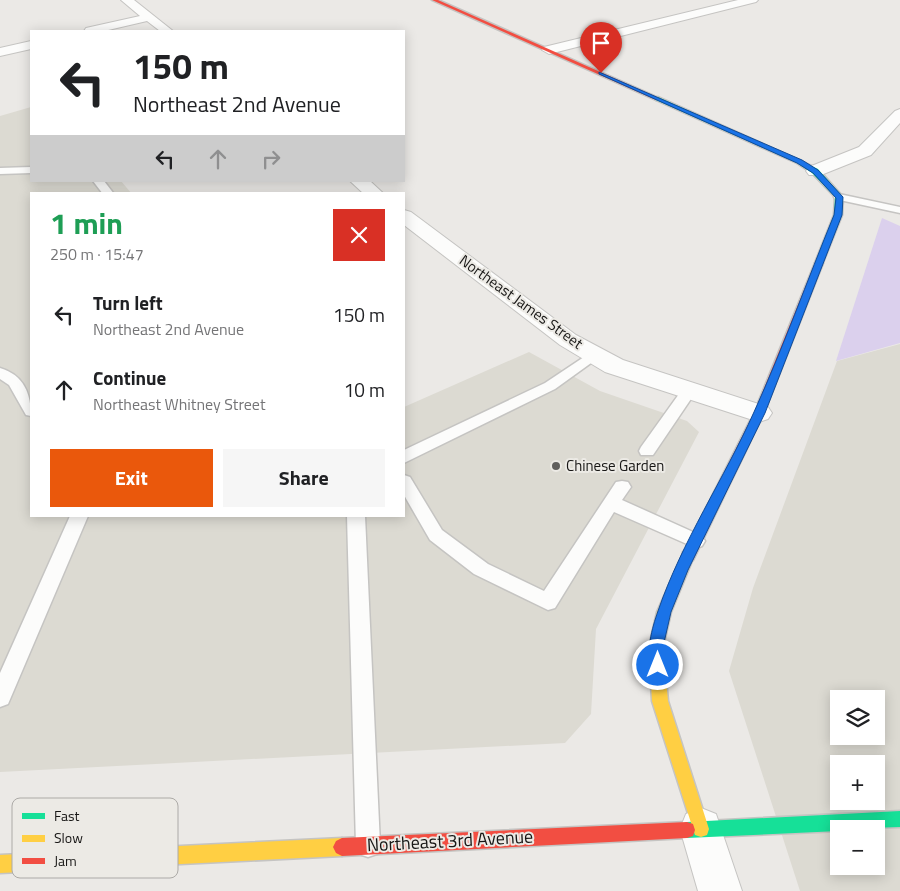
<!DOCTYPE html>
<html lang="en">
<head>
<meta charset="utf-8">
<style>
  body { margin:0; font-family:"Titillium Web",sans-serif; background:#f6f6f6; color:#202124; height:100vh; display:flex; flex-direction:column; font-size:19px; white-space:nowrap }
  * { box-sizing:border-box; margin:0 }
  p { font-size:16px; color:#757577 }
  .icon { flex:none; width:28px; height:28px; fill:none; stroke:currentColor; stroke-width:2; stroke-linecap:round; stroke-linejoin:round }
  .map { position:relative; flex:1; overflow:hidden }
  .panel { position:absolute; left:30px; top:192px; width:375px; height:325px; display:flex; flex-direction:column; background:#fff; border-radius:0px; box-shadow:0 2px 12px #0003 }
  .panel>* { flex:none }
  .top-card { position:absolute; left:30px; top:30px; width:375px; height:152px; border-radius:0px; box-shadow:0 2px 12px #0003; background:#fff; color:#202124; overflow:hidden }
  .fabs { position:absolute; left:830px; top:690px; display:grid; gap:10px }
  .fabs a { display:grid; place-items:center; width:55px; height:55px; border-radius:0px; background:#fff; box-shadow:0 2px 12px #0003; font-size:25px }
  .pin { position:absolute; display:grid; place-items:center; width:42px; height:42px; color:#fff; margin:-51px -21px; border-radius:50% 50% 50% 0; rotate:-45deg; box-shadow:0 0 5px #0007 }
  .pin .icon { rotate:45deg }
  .me { position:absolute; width:55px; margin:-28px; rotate:0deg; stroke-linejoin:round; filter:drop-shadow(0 0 4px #0008) }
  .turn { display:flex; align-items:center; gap:18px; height:105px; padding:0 20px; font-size:22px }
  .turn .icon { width:65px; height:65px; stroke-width:2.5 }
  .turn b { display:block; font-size:35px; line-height:42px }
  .lanes { display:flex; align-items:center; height:48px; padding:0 20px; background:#0003; justify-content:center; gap:25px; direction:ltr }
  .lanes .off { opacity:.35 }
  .round { display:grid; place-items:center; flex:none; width:52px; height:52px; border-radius:0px; background:#f6f6f6 }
  .headline { display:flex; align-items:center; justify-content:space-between; height:85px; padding:0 20px }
  h1 { font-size:30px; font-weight:700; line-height:38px; color:#1e9e55 }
  .cta { display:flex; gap:10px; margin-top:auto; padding:10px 20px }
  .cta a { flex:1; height:58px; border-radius:0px; background:#ea580c; color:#fff; font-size:20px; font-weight:700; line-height:58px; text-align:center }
  .cta a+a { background:#f6f6f6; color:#202124 }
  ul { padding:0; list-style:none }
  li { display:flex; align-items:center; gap:15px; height:75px; padding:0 20px }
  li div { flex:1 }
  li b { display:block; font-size:19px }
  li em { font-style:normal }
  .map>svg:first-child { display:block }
  .built { fill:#dcdad2; fill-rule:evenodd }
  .green { fill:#dbd0ed }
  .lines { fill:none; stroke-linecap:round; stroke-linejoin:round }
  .lane-casing { stroke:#c5c4c2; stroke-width:3 }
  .street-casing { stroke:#c5c4c2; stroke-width:2 }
  .fast-casing { stroke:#c5c4c2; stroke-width:3 }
  .slow-casing { stroke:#c5c4c2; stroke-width:3 }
  .jam-casing { stroke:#c5c4c2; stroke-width:3 }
  .lane { fill:#fcfcfb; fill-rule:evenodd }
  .street { fill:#fcfcfb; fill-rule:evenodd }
  .fast { fill:#16e098; fill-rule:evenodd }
  .slow { fill:#ffcf43; fill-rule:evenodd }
  .jam { fill:#f24e42; fill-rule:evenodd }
  .route { fill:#1a73e8; stroke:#114b97 }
  .poi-dot { fill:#61605e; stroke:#eceae5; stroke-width:2 }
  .labels { text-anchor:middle; stroke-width:4; stroke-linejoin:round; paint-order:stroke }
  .street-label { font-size:15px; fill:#171615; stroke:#eceae5 }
  .poi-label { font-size:15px; fill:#171615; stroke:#eceae5; text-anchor:start }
  .near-street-label { font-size:18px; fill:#171615; stroke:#eceae5 }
  .key { fill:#eceae5; stroke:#acaaa7; stroke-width:1 }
  .key-label { font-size:14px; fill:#171615 }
</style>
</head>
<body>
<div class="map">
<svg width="900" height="891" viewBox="0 0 900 891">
  <rect width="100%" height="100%" fill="#ebe9e6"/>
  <path class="built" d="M31,107v74h90l11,13h-101v322h373v-109l125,-55 71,39 87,30 12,11 -103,197 -5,85 -26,29 -565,29v-656z
    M900,344v547h-100l-71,-220 24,-83 84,-227zM839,699h37v37h-37zM839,764h37v37h-37zM839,829h37v37h-37z"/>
  <path class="green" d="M882,218l18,8v117l-64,18z"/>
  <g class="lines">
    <g class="lane-casing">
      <path id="lane" d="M31,167v6l-31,1v-6z
        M93,181h11l10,13h-11z
        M839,194l61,13v6l-65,-14 -1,-2z
        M593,351l7,4 -2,3 -43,31 -151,74v-13l141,-67z
        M0,368c24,7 31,26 31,48l-5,-1 -17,-30 -9,-6z
        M689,385l8,5 -44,65h-12l-2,-4 2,-4 43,-60z
        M404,475l6,2 32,53 46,34 56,27 72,-109 6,-1 6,1 3,5 -9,13 80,36 3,5 -3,5 -6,2 -82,-36 -59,96 -7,2 -74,-36 -44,-34 -26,-45z
        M70,516h18l-80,188 -8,3v-34z
        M347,516h18l15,329 -3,9 -9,3 -9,-3 -3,-9z"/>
    </g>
    <g class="street-casing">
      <path id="street" d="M121,0h13l39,31h-13l-13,-10 -43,10h-20l2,-3 54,-12z
        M738,0h20l-2,2 -207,52 -7,-4 2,-3z
        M31,41v8l-31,7v-8z
        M900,109v14l-29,32 -50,20h-12l-3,-4 3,-4 50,-20 36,-36z
        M350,181h20l14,13h-20z
        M404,210l7,2 165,123 47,25 145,47 4,6 -4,6 -9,3 -154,-50 -45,-27 -156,-120z
        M701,808l15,6 26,77h-44l-18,-62 6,-15z"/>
    </g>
    <g class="fast-casing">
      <path id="fast" d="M658,97l143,64 17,8 25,28 -1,18 -20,50h-6l-1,-2 19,-48 1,-18 -23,-24 -15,-10 -141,-63v-2z
        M900,811v16l-61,2v2l-152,7 -6,-2 -2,-6 2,-6 6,-2z"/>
    </g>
    <g class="slow-casing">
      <path id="slow" d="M688,551l5,1 1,4 -23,56 -8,35 5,54 41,128 -2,6 -6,2 -6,-2 -2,-6 -41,-128 -3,-54 8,-35 25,-56 1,-4z
        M342,838l6,3 3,6 -3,6 -6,3 -342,17v-18z"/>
    </g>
    <g class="jam-casing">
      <path id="jam" d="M432,0h6l223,99 -5,1z
        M819,260l4,3 -59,150 -71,147 -5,1 -5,-1 -1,-4 72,-143 61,-150z
        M687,822l6,2 2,6 -2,6 -6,2 -345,18 -6,-3 -3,-6 3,-6 6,-3z"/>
    </g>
    <use href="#lane" class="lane"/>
    <use href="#street" class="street"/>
    <use href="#fast" class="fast"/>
    <use href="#slow" class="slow"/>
    <use href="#jam" class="jam"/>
  </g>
  <path class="route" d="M599,72l203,88 16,10 25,27 -1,18 -77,198 -77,157 -17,42 -8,35 2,18 -2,5 -5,2 -6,-2c-7,-17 0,-42 6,-59 24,-70 66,-132 96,-199 29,-64 53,-131 80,-197l2,-17 -23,-25 -16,-10 -198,-89z"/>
  <circle class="poi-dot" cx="556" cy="466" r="5"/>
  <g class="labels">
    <g class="street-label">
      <text transform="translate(521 302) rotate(36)" y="5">Northeast James Street</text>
    </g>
    <g class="poi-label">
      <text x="566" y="471">Chinese Garden</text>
    </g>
    <g class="near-street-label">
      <text transform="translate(450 841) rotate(-3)" y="6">Northeast 3rd Avenue</text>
    </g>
  </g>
  <rect x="12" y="798" width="166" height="80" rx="8" class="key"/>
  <rect x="22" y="813" width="23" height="6" fill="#16e098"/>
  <rect x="22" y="835" width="23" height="7" fill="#ffcf43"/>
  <rect x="22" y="858" width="23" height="6" fill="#f24e42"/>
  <g class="key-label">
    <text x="54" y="821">Fast</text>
    <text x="54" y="843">Slow</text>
    <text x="54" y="866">Jam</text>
  </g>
</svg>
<div class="fabs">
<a><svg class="icon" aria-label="layers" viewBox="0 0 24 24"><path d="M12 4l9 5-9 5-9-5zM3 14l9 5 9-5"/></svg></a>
<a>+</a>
<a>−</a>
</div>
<div class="pin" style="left:601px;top:73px;background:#d93025"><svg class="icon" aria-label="arrive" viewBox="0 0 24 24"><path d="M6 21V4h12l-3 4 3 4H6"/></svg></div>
<svg class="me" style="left:658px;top:665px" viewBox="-20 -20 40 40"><circle r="17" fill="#1a73e8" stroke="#fff" stroke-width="3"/><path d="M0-11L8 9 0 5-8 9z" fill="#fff"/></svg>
<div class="top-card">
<div class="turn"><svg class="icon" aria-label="left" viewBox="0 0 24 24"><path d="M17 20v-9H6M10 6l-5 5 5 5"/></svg><div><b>150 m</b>Northeast 2nd Avenue</div></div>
<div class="lanes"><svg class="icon" aria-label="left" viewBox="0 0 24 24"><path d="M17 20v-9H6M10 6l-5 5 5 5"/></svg><svg class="icon off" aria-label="ahead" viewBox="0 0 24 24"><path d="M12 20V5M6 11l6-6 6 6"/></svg><svg class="icon off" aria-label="right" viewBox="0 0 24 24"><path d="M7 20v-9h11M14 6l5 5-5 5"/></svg></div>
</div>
<section class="panel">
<div class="headline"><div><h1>1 min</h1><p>250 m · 15:47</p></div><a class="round" style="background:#d93025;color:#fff"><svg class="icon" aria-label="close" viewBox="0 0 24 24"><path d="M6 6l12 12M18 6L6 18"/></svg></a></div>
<ul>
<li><svg class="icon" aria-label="left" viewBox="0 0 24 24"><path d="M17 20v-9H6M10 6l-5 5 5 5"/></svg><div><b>Turn left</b><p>Northeast 2nd Avenue</p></div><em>150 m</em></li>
<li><svg class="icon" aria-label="ahead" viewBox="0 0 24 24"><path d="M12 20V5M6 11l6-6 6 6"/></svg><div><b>Continue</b><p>Northeast Whitney Street</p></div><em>10 m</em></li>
</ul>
<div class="cta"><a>Exit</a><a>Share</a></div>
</section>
</div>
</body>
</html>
